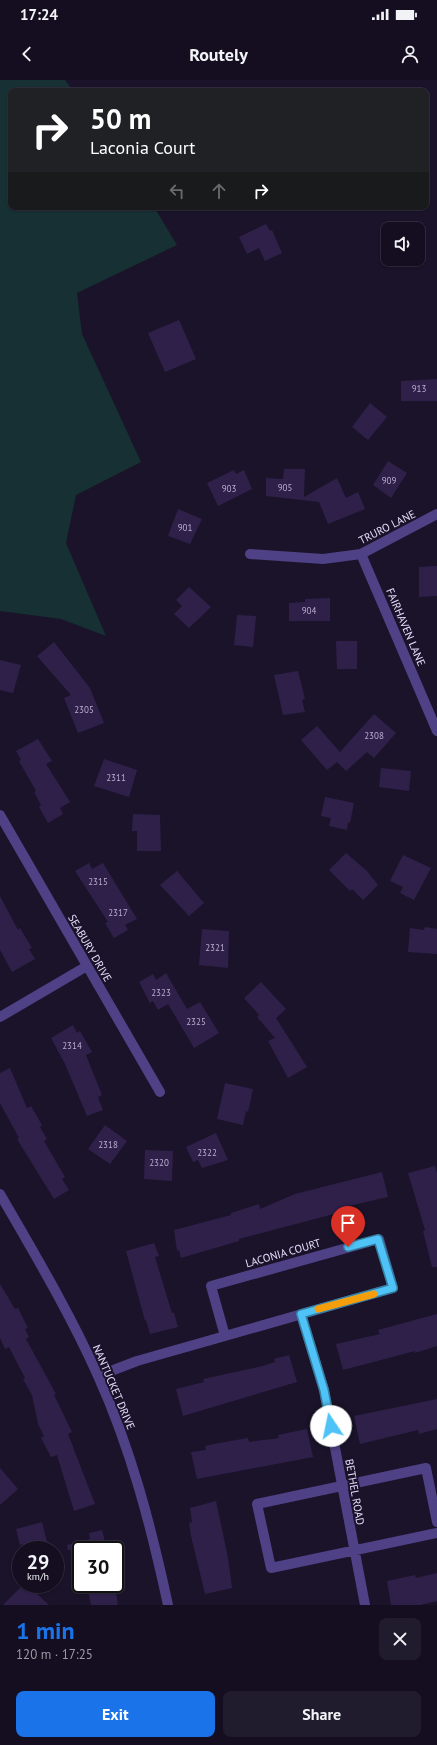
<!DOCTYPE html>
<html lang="en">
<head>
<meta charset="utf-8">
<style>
  body { margin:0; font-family:"PT Sans",sans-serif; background:#211c2d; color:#f1f3f6; height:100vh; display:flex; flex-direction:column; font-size:15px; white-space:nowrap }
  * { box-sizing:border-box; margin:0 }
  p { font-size:13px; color:#9d9ca5 }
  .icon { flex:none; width:22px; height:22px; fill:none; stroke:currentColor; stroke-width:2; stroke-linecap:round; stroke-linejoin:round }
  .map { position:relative; height:1525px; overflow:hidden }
  .side { display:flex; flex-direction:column; background:#140e20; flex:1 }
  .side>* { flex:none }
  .hud { position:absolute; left:8px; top:8px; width:421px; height:122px; border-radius:8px; box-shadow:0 1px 3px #0004,0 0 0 1px #332e3e; background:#202124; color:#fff; overflow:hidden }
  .controls { position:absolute; left:381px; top:142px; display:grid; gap:8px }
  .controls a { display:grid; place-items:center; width:44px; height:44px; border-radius:8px; background:#140e20; box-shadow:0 1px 3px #0004,0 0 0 1px #332e3e; font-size:20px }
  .speed { position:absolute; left:12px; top:1461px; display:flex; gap:8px; font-size:20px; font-weight:700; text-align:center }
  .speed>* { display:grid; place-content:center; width:52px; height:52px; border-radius:50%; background:#140e20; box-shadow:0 1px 3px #0004,0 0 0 1px #332e3e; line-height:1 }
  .speed small { font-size:10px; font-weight:400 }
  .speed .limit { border:2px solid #111; border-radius:6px; background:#fff; color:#111 }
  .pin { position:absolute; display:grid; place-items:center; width:34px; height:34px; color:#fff; margin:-41px -17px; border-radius:50% 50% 50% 0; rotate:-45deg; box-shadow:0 0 4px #0007 }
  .pin .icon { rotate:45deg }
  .me { position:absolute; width:44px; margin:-22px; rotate:349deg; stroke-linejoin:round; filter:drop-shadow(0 0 3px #0008) }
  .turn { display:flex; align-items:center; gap:14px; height:84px; padding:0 16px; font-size:18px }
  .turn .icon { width:52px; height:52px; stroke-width:2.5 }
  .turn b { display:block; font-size:28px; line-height:34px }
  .lanes { display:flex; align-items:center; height:38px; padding:0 16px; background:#0003; justify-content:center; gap:20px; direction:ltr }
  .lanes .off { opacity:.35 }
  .round { display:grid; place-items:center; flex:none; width:42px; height:42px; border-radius:8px; background:#211c2d }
  .head { display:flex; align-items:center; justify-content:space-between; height:68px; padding:0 16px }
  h1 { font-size:24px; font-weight:600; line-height:30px; color:#1a73e8 }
  .action { display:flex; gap:8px; margin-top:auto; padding:8px 16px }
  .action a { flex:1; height:46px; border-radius:8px; background:#1a73e8; color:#fff; font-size:16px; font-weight:600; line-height:46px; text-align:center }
  .action a+a { background:#211c2d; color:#f1f3f6 }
  .status { display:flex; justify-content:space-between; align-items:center; height:28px; padding:0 20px; background:#140e20; direction:ltr }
  .status svg { height:11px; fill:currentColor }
  header { display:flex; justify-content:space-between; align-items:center; height:52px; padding:0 16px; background:#140e20; font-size:18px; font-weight:600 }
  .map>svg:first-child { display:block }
  .green { fill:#163034 }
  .building { fill:#2f204a }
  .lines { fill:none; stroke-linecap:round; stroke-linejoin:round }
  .minor { stroke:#4e4186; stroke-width:10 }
  .route-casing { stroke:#337fa1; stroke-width:10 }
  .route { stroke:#4fc3f7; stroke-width:7 }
  .slow { stroke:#f59e0b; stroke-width:7 }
  .labels { text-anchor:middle; stroke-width:4; stroke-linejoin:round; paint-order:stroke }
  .number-label { font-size:9px; fill:#b8aed0 }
  .street-label { font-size:11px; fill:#e6defd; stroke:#1a132a }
</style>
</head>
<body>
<div class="status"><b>17:24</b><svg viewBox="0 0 49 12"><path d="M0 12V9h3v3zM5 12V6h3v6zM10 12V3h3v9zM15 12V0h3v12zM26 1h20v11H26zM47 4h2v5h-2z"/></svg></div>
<header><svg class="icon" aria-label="back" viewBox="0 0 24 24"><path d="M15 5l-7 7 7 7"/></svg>Routely<svg class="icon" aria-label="person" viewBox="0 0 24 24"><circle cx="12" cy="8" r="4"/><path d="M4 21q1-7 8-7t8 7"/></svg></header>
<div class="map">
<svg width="437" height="1525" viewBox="0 0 437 1525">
  <rect width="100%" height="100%" fill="#1a132a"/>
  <path class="green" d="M0,0h65l8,11h-62v116h143l23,38 -100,48 5,41 59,128 -65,33 -10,48 40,93 -45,-17 -61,-8z"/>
  <path class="building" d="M266,144l4,7 2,-1 10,23 -17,8 -6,-13 -12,6 -8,-17z
    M179,240l17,39 -31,13 -17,-39z
    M437,299v22h-36v-20z
    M370,323l17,14 -19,23 -16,-13z
    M388,381l19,12 -16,25 -18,-13z
    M284,389h21l-1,28 33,-19 9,20 12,-6 7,17 -37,15 -9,-22 -53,-6v-18l17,1z
    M234,390l2,4 8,-4 8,19 -34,17 -11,-23z
    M178,429l24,10 -12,25 -22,-8z
    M437,486v30l-18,1v-30z
    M189,507l22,20 -22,21 -15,-14 8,-8 -6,-6z
    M330,518v23h-41v-18l16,-1v-3z
    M237,535l19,1 -3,31 -19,-2z
    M336,561h21v28h-20z
    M54,562l36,46 14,35 -26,10 -14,-35 7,-3 -34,-39z
    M0,580l21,5 -8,28 -13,-3z
    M298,591l7,28 -3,1 3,12 -22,3 -9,-40z
    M374,634l22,19 -22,25 -7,-6 -21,19 -9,-9 -10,8 -26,-30 16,-14 23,26z
    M38,659l14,22 -6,3 24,38 -10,6 3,6 -15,9 -9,-16 2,-2 -7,-13 2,-1 -17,-30 2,-1 -5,-9z
    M104,679l33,11 -8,27 -35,-11z
    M381,688l30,3 -2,20 -30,-4z
    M325,717l29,6 -4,20 -2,-1 -1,8 -18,-4 2,-8 -10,-2z
    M133,734l27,1 1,36h-24v-20h-5z
    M346,773l21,18 11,14 -15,15 -11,-11 -2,2 -21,-21z
    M403,775l28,13 -17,32 -14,-7 3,-6 -13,-6z
    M89,783l3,6 11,-6 34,56 -12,6 3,5 -14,8 -9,-15 3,-1 -33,-51z
    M177,791l27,32 -15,13 -29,-31z
    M0,816l18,34 2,-2 12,20 -3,1 6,10 -23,13 -12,-22z
    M425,847l12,2v25l-29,-2 2,-24 14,2z
    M202,849l27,2 -1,37 -29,-3z
    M166,893l21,36 13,-7 19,31 -25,15 -26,-44 -10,6 -5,-9 -3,2 -11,-21 14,-8 3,6z
    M261,902l25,27 -10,9 31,49 -19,11 -20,-37 7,-3 -18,-21 2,-2 -15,-17z
    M73,945l4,8 3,-2 12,21 -6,3 16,40 -4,2 5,13 -16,6 -22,-52 -14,-26z
    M10,988l17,40 4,-2 11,19 -2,2 7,12 -3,2 21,36 -3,2 7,11 -15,9 -37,-60 2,-1 -19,-35v-30z
    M225,1003l28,6 -5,23 -2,-1 -3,14 -26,-6z
    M105,1045l22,16 -17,23 -22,-15z
    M216,1053l12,27 -26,8 -4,-8 -5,2 -7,-15z
    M145,1070l28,1 -1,30 -28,-2z
    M435,1086l2,7v94h-5l-9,-36 2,-1 -17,-57z
    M382,1092l6,25 -44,10 1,4 -106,28v2l-58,17 -2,-8 -2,1 -3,-21 57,-15v-2l28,-9 1,5 35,-15z
    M154,1163l5,13 -4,1 9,30 8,26h2l4,14 -28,7 -4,-14 -1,1 -19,-70z
    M0,1204l15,25 3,-1 10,20 -3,1 4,8 -3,2 30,55 -2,1 18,37 -4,2 27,70 -21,7 -17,-56 -6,2 -10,-19 3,-2 -6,-12 -6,-29 -9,-16 2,-1 -16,-31 -4,2 -5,-11z
    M437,1234v32l-22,7v-2l-72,19 -7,-26 44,-10 -2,-4z
    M289,1275l8,27 -114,34 -7,-27 28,-7 -1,-3 60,-13 12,-4 -1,-3z
    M437,1319v30l-18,5 -1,-4 -58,14 -6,-28z
    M307,1349l6,28 -116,22 -6,-27 15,-2 -1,-4 14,-3 29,-5 1,4 30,-4 -1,-3z
    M0,1388l18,21 -18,16z
    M216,1421l12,57 4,30 -27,6 -14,-58 -2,-13 3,-1 -2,-14z
    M42,1442l7,28h-24l-2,-6 -3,1 -4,-16z
    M102,1450l5,20h-39l-1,-5 23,-6 -1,-6z
    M437,1493v28l-17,4h-29l-4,-24 28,-6 1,3z
    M24,1504h23l-10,10 12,11h-46z
    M115,1507l3,18h-27l-3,-14z"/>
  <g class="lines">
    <path class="minor" d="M250,474l73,5 38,-5 76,-40
      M361,474l76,177
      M0,735l160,277
      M0,937l87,-51
      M0,1114c34,59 70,119 98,182 33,73 53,150 70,229
      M301,1234l23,76 41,215
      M98,1296l39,-15 88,-25 -14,-50 168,-47 14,49 -168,48
      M437,1442l-11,-54 -169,36 14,64 166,-35"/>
  </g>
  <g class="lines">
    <g class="route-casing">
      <path id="route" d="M331,1346l-7,-36 -23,-76 92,-26 -15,-49 -30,8"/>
    </g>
    <use href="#route" class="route"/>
    <path class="slow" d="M318,1229l56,-15"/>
  </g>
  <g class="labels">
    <g class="number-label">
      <text x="419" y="312">913</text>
      <text x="389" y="404">909</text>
      <text x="285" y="411">905</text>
      <text x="229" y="412">903</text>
      <text x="185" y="451">901</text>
      <text x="309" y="534">904</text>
      <text x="84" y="633">2305</text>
      <text x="374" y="659">2308</text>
      <text x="116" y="701">2311</text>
      <text x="98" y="805">2315</text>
      <text x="118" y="836">2317</text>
      <text x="215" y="871">2321</text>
      <text x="161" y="916">2323</text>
      <text x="196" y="945">2325</text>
      <text x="72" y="969">2314</text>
      <text x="108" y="1068">2318</text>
      <text x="207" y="1076">2322</text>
      <text x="159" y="1086">2320</text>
    </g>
    <g class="street-label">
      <text transform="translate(387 447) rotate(-27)" y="4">TRURO LANE</text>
      <text transform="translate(406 547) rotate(67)" y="4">FAIRHAVEN LANE</text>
      <text transform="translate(90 868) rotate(60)" y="4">SEABURY DRIVE</text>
      <text transform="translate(283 1173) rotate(-16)" y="4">LACONIA COURT</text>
      <text transform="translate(114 1307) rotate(67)" y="4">NANTUCKET DRIVE</text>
      <text transform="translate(355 1412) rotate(80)" y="4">BETHEL ROAD</text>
    </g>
  </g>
</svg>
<div class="controls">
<a><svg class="icon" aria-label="sound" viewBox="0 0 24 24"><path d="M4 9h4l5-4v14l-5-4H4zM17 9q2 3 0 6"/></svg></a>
</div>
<div class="speed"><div>29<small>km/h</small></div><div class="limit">30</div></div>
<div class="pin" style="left:348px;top:1167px;background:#d93025"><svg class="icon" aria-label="arrive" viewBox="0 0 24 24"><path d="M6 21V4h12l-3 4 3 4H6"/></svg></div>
<svg class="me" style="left:331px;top:1346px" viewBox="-20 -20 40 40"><circle r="19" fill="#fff"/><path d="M0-13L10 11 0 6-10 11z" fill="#4fc3f7"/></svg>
<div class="hud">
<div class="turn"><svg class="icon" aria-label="right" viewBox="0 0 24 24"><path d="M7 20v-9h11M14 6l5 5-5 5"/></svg><div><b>50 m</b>Laconia Court</div></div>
<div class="lanes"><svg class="icon off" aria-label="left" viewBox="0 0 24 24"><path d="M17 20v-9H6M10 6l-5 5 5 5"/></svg><svg class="icon off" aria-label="ahead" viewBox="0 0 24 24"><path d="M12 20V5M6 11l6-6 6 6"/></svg><svg class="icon" aria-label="right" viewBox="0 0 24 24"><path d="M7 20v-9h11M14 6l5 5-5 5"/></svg></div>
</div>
</div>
<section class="side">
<div class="head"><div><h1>1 min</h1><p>120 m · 17:25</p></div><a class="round"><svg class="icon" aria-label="close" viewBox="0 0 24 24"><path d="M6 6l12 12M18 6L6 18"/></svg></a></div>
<div class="action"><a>Exit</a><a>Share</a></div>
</section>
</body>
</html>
